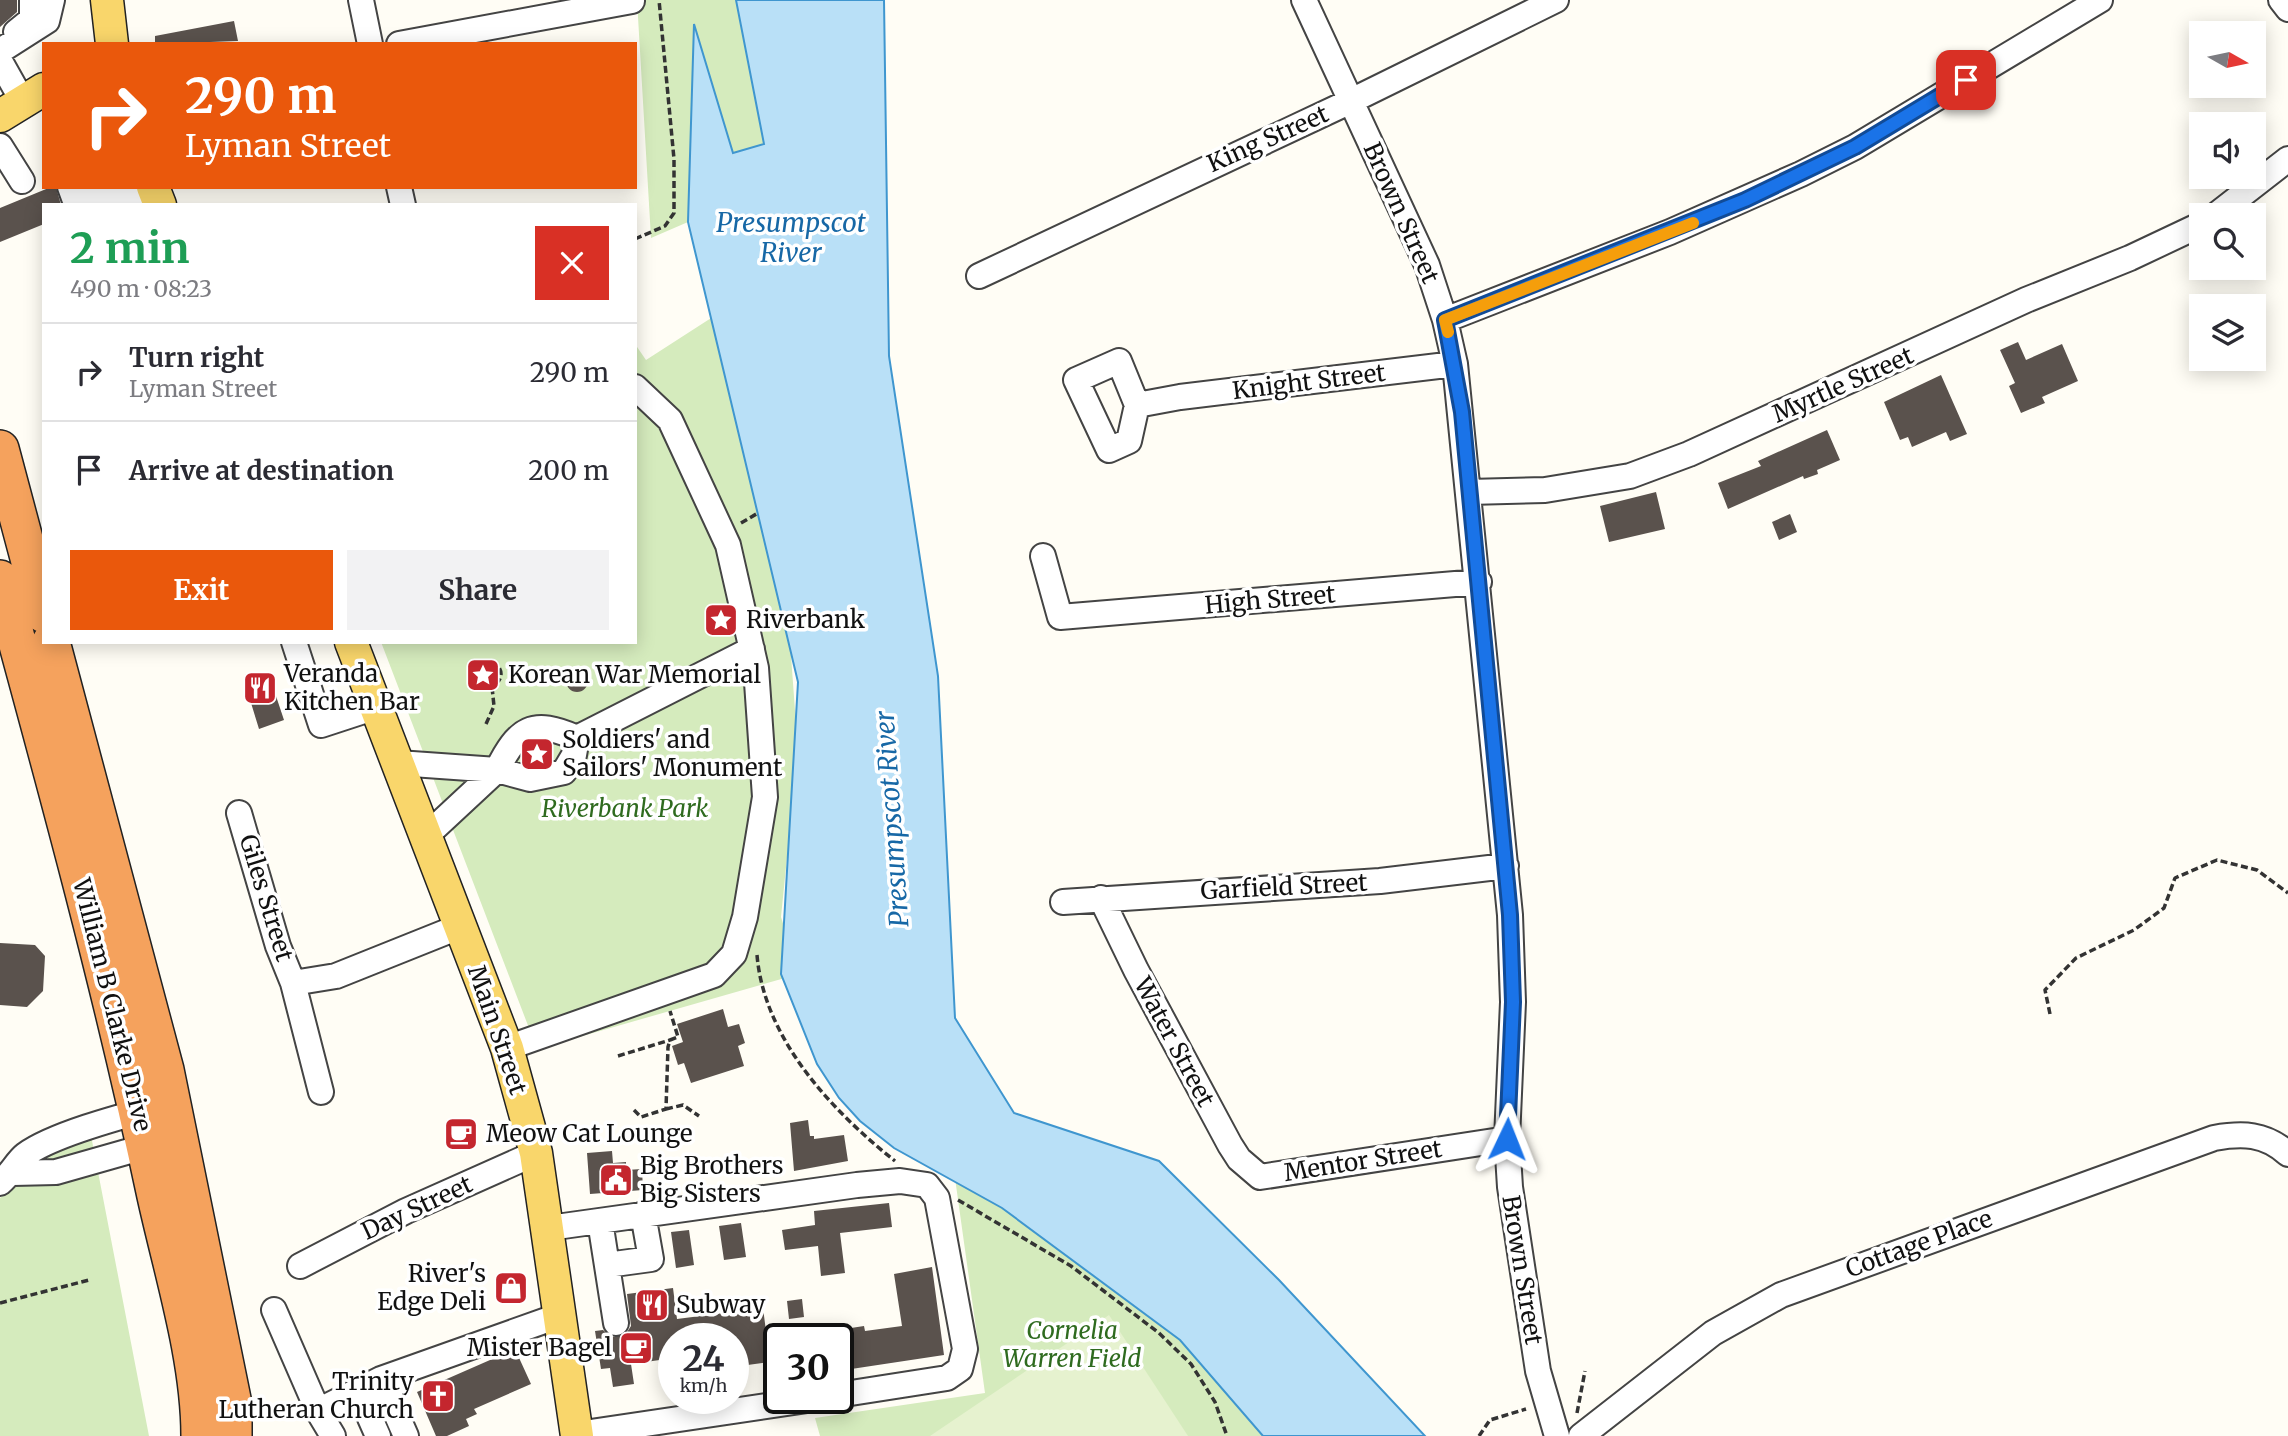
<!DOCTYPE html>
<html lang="en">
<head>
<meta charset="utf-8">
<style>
  body { margin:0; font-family:Merriweather,serif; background:#f2f2f3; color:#2b2b33; height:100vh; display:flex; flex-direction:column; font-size:26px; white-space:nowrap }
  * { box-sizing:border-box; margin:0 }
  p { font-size:23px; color:#7c7c81 }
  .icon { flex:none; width:38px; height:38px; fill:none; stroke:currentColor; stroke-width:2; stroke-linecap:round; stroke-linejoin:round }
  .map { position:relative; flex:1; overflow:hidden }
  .sheet { position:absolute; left:42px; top:203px; width:595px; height:441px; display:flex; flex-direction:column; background:#fff; border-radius:0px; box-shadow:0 4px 18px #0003 }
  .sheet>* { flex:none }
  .banner { position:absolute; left:42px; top:42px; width:595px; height:147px; border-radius:0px; box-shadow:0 4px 18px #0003; background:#ea580c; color:#fff; overflow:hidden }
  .needle { width:46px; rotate:99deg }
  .tools { position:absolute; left:2189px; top:21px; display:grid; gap:14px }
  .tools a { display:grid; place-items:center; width:77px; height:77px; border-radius:0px; background:#fff; box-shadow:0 4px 18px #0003; font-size:35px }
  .speed { position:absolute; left:658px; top:1323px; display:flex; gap:14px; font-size:35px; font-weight:700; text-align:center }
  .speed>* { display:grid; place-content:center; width:91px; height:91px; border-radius:50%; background:#fff; box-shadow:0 4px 18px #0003; line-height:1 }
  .speed small { font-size:18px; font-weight:400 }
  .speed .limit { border:4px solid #111; border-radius:10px; background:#fff; color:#111 }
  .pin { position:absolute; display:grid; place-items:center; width:60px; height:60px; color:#fff; margin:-30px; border-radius:14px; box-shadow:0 4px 10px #0006 }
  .me { position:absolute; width:77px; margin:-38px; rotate:2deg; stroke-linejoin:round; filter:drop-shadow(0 0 5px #0008) }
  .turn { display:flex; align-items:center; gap:24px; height:147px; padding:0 28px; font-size:32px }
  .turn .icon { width:91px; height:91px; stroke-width:2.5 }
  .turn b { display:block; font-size:49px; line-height:60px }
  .round { display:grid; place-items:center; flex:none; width:74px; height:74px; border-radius:0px; background:#f2f2f3 }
  .summary { display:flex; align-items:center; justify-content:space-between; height:119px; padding:0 28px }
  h1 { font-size:42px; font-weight:700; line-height:52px; color:#1e9e55 }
  .primary-button { display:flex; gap:14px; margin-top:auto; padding:14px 28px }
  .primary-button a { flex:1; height:80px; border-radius:0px; background:#ea580c; color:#fff; font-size:28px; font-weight:700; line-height:80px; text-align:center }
  .primary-button a+a { background:#f2f2f3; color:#2b2b33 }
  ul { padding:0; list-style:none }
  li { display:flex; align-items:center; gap:21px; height:98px; padding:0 28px; border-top:2px solid #e1e1e2 }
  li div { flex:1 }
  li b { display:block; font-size:26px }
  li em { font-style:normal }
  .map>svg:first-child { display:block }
  .green { fill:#d5ebbd }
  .pitch { fill:#e6f2cf }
  .water { fill:#b9e0f7; stroke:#3f96cf; stroke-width:2 }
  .building { fill:#5a524d }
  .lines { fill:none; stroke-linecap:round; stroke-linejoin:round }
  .minor-casing { stroke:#444; stroke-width:28 }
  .major-casing { stroke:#222; stroke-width:35 }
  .highway-casing { stroke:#222; stroke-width:40 }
  .path { stroke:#333; stroke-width:3.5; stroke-dasharray:7 3.5; stroke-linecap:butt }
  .minor { stroke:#fff; stroke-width:24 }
  .major { stroke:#f9d66b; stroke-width:32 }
  .highway { stroke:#f5a25d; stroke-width:37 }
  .route-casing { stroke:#114b97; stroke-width:18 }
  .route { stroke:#1a73e8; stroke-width:12 }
  .slow { stroke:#f59e0b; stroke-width:12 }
  .labels { text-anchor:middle; stroke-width:7; stroke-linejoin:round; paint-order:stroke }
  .street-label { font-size:24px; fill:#111; stroke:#fff }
  .poi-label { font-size:24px; fill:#111; stroke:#fff; text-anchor:start }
  .park-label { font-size:24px; font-style:italic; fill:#2f6b1f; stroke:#fff }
  .water-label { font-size:26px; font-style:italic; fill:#1768a6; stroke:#fff }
</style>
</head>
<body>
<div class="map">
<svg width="2288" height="1436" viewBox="0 0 2288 1436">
  <rect width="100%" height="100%" fill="#fffdf5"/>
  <path class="green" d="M637,0h99l28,145 -31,9 -39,-127 -6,195 -37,16z
    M722,311l67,317 12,165 -14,64 -6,60 18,57 -262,75 -156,-407h254v-298l11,16z
    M88,1120l61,316h-149v-238z
    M955,1178l169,91 145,167h-449l-5,-18 170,-25z"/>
  <path class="pitch" d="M1109,1315l79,121h-258z"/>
  <path class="water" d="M736,0h148l5,356 49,320 17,342 59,95 145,48 120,119 146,156h-162l-83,-96 -178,-132 -108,-60 -34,-27 -21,-23 -22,-34 -36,-90 17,-292 -110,-460 6,-198 39,129 31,-9z"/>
  <path class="building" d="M0,0h17v12l-17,15z
    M234,21l4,20 -83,3v-8z
    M51,187h5l5,18h-17v19l-44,18v-34z
    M2018,342l8,18 36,-16 16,37 -36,16 3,6 -24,10 -12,-27 6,-3 -15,-33z
    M1941,375l26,59 -17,7 -4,-9 -34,15 -4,-10 -8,3 -16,-38z
    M1827,430l13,30 -23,10 1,4 -14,5 -1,-3 -75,33 -10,-26 43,-17 -3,-5z
    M1656,492l9,37 -56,13 -9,-36z
    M1790,514l7,18 -18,8 -7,-18z
    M566 681a11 11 0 1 1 22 0a11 11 0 1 1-22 0Z
    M268,672l16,48 -25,9 -15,-49z
    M0,943l35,2 10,11 -2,35 -16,16 -27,-2z
    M723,1009l5,18 11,-3 6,19 -7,3 6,20 -53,17 -7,-20 -6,2 -6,-19 11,-4 -6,-18z
    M808,1120l2,16h4v3l30,-4 4,26 -54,10 -4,-48z
    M612,1151l1,12 13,-1v8l16,-1 1,21 -53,4 -3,-41z
    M889,1203l3,24 -52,6 5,40 -24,3 -3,-30 -33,4 -3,-20 33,-5 -1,-14z
    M741,1223l5,34 -22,3 -5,-34z
    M689,1230l5,35 -18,3 -5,-36z
    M932,1267l12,88 -106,16v-41l26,-4 1,5 37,-5 -8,-52z
    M673,1288l4,31 86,-11 7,54 -37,5v-28h-59v19l-43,6 3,20 -21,3 -3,-19 -9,1 -6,-38 8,-1 8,7 14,-2 6,-9 -4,-32z
    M802,1299l2,18 -15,2 -2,-18z
    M515,1349l16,35 -57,25 3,5 -11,5 3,7 -22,10h-11l-19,-44z"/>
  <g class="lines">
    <g class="minor-casing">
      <path id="minor" d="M361,0l9,44
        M1304,0l123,265 18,55 10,44 55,551 3,87 -6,137 3,48 28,184 19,65
        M2281,0l7,9
        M16,32l16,-13v-19
        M399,44l233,-43
        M0,51l47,-30 5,-21
        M0,61l23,41
        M0,146l22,35
        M70,187l4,11 27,-8
        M399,187l4,18
        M107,204l44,-17
        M2216,215l72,-56
        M979,276l372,-175 205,-101
        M1445,320l225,-88 131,-58 54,-27 245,-147
        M1137,405l-8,36 -20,9 -33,-70 43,-19 18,44 43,-8 275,-33
        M1469,492l76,-2 85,-14 59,-22 337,-154 104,-42 72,-34
        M1043,556l17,61 419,-35
        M294,642l27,83 55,-18
        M398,763l99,7c21,-42 35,-52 80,-32
        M239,813l39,133 15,37 28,109
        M426,836l71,-66 33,9 34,-7 10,-17 3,-17 175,-89
        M1101,898l35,72 94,175 9,14 21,18 247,-38
        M1063,902l317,-21 126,-15
        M293,983l43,-7 125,-50
        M507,1048l207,-73 20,-21 11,-37 20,-120 -9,-129 -28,-123 -58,-125 -35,-33
        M13,1173l43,-1 102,-29
        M0,1183c11,-9 17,-22 25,-28 27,-20 94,-38 128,-47
        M600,1221l16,102
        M549,1228l308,-43 43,-4 27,4 10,13 28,151 -5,20 -13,9 -109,17
        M607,1265l44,-6 -8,-45
        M300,1266l106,-55 130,-58
        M274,1310l44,101 15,25
        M381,1379l25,57
        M365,1386l5,32 8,18
        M318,1411l63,-32 180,-64
        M577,1434l244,-36
        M1581,1436l132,-103 68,-38 433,-157c28,-5 51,-5 74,16"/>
    </g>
    <g class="major-casing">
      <path id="major" d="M107,0l5,44
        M0,116l44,-27
        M153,187l7,18
        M351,642l156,406 29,105 41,283"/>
    </g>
    <g class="highway-casing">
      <path id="highway" d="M0,449l44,165
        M0,579c56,205 112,409 156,617 17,77 44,162 44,240
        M51,642l114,428 68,334v32"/>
    </g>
    <path class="path" d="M635,239l30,-13 9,-13v-54l-15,-159
      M741,523l17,-10
      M477 674a12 12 0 1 1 24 0a12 12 0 1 1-24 0Z
      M486,724l8,-18 -2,-19
      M757,955c7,84 75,156 138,206
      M2050,1014l-5,-24 31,-32 58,-28 30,-22 11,-30 42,-18 40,10 31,23
      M618,1056l52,-16
      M666,1109l17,-4 16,11
      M634,1110l7,7 25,-8 2,-62 2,-7 8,-3 -8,-26
      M958,1200l113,66 88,67 32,31 24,38 12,34
      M0,1303l89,-23
      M1577,1413l8,-42
      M1479,1436l11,-16 36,-11"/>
    <use href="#minor" class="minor"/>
    <use href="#major" class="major"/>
    <use href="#highway" class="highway"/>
  </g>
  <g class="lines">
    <g class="route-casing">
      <path id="route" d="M1507,1139l6,-137 -3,-87 -48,-503 -17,-92 300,-120 110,-53 111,-67"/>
    </g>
    <use href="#route" class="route"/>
    <path class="slow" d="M1448,332l-3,-12 248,-97"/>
  </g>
  <defs>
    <g id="sight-square" transform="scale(1.75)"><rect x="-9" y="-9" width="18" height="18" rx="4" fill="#c4262e" stroke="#fff"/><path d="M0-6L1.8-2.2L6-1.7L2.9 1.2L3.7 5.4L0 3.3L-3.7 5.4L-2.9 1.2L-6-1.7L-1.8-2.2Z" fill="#fff"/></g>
    <g id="restaurant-square" transform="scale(1.75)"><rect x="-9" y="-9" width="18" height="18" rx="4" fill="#c4262e" stroke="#fff"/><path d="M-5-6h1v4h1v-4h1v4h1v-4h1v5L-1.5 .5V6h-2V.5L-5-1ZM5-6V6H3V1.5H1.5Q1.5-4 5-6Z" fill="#fff"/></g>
    <g id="cafe-square" transform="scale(1.75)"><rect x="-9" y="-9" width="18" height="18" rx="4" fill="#c4262e" stroke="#fff"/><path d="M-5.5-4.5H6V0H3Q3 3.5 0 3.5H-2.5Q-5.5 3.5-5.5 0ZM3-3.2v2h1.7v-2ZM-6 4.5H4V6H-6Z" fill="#fff"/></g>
    <g id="civic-square" transform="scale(1.75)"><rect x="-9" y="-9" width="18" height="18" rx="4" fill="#c4262e" stroke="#fff"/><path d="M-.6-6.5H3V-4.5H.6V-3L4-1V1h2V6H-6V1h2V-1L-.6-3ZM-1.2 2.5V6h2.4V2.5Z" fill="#fff"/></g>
    <g id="shop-square" transform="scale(1.75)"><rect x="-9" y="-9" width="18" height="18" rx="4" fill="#c4262e" stroke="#fff"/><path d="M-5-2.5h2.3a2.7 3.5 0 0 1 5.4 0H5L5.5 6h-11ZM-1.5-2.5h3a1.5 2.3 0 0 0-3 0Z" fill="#fff"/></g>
    <g id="church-square" transform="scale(1.75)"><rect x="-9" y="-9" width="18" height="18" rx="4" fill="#c4262e" stroke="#fff"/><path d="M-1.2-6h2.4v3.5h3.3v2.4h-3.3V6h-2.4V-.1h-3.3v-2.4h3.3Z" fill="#fff"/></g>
  </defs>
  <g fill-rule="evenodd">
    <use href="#sight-square" x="721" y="620"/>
    <use href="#sight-square" x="483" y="675"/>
    <use href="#restaurant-square" x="260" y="688"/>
    <use href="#sight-square" x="537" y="754"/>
    <use href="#cafe-square" x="461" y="1134"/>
    <use href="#civic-square" x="616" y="1180"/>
    <use href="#shop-square" x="511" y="1288"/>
    <use href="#restaurant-square" x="652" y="1305"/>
    <use href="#cafe-square" x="636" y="1348"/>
    <use href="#church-square" x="438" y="1396"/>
  </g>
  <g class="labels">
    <g class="street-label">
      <text transform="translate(1268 139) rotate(-24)" y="8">King Street</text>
      <text transform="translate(1401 213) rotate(66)" y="8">Brown Street</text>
      <text transform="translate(1309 382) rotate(-7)" y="8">Knight Street</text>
      <text transform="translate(1843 385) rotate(-24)" y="8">Myrtle Street</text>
      <text transform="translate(1270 600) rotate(-5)" y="8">High Street</text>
      <text transform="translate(1284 887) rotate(-3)" y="8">Garfield Street</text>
      <text transform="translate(266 898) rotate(73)" y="8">Giles Street</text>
      <text transform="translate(112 1005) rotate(76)" y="8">William B Clarke Drive</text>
      <text transform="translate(497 1030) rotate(71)" y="8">Main Street</text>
      <text transform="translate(1174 1042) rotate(62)" y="8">Water Street</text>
      <text transform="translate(1363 1161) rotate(-9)" y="8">Mentor Street</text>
      <text transform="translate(417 1208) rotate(-25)" y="8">Day Street</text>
      <text transform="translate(1919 1244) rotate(-20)" y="8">Cottage Place</text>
      <text transform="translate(1522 1270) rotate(81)" y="8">Brown Street</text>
    </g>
    <g class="poi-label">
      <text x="746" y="628">Riverbank</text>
      <text x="284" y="682">Veranda<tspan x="284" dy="28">Kitchen Bar</tspan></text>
      <text x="508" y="683">Korean War Memorial</text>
      <text x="562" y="748">Soldiers' and<tspan x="562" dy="28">Sailors' Monument</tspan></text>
      <text x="486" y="1142">Meow Cat Lounge</text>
      <text x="640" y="1174">Big Brothers<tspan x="640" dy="28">Big Sisters</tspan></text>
      <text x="486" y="1282" text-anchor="end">River's<tspan x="486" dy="28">Edge Deli</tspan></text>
      <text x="676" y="1313">Subway</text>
      <text x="612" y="1356" text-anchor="end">Mister Bagel</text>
      <text x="414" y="1390" text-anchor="end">Trinity<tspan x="414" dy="28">Lutheran Church</tspan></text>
    </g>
    <g class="park-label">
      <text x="625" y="817">Riverbank Park</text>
      <text x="1072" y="1339">Cornelia<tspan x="1072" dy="28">Warren Field</tspan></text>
    </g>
    <g class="water-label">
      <text x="791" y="232">Presumpscot<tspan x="791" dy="30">River</tspan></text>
      <text transform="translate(892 819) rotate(-94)" y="9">Presumpscot River</text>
    </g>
  </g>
</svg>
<div class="tools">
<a><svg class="needle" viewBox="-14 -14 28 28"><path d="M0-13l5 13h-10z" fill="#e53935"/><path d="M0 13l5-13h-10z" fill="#7c7c81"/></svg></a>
<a><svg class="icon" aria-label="sound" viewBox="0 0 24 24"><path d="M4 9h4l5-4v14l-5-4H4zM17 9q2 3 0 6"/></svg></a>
<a><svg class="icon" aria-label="search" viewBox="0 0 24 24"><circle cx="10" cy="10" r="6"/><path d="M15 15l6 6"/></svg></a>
<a><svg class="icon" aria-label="layers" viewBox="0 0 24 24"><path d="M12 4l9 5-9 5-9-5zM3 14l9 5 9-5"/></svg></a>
</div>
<div class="speed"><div>24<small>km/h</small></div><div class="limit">30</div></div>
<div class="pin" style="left:1966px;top:80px;background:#d93025"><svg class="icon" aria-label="arrive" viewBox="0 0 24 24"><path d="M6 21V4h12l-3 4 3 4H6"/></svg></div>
<svg class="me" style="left:1507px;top:1139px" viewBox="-20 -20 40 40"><path d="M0-17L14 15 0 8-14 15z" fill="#1a73e8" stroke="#fff" stroke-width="4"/></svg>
<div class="banner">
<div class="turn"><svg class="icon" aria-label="right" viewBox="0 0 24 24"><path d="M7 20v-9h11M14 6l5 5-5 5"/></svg><div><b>290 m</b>Lyman Street</div></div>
</div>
<section class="sheet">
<div class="summary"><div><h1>2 min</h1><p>490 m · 08:23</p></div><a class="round" style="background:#d93025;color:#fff"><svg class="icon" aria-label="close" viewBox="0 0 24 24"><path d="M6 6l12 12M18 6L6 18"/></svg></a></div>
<ul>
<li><svg class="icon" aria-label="right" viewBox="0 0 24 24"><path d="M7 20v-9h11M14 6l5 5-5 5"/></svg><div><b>Turn right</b><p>Lyman Street</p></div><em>290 m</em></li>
<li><svg class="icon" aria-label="arrive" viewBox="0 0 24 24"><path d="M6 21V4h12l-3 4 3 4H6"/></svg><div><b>Arrive at destination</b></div><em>200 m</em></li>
</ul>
<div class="primary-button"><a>Exit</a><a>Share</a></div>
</section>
</div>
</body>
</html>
